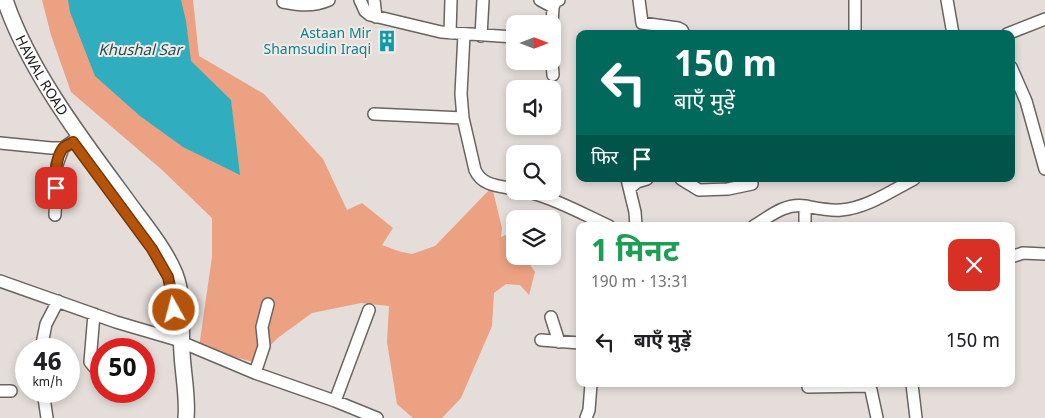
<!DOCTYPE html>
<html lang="hi">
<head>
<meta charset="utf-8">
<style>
  body { margin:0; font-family:Georgia,"Noto Sans Devanagari",serif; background:#f2f2f2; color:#202124; height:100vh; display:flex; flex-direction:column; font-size:19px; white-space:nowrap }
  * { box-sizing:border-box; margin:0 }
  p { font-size:16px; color:#757577 }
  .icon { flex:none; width:28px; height:28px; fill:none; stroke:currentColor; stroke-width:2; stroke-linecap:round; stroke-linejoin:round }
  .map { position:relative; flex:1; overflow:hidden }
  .panel { position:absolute; left:576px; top:222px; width:439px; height:165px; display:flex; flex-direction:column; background:#fff; border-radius:10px; box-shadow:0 2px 8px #0003 }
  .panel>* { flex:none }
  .banner { position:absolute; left:576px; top:30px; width:439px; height:152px; border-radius:10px; box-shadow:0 2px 8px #0003; background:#00695c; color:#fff; overflow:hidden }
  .needle { width:32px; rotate:90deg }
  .buttons { position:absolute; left:506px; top:15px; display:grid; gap:10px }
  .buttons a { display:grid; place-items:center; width:55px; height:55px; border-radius:10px; background:#fff; box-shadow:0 2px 8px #0003; font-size:25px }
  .speed { position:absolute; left:15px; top:338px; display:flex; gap:10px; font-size:25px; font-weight:700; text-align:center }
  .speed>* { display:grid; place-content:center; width:65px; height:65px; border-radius:50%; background:#fff; box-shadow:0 2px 8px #0003; line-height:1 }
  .speed small { font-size:12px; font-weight:400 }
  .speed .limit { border:8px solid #d22; background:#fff; color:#111 }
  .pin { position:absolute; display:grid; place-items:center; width:42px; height:42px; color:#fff; margin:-21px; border-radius:10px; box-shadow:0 2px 8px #0006 }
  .me { position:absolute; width:55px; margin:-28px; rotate:353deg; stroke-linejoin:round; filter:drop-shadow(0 0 4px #0008) }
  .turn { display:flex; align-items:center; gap:18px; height:105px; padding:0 15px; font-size:22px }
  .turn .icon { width:65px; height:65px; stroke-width:2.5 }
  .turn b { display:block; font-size:35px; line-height:42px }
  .then { display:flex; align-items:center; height:48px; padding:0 15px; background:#0003; gap:10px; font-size:19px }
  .round { display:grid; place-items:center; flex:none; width:52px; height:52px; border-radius:10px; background:#f2f2f2 }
  .headline { display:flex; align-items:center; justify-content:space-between; height:85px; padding:0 15px }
  h1 { font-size:30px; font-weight:700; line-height:38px; color:#1e9e55 }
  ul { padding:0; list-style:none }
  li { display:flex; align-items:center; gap:15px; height:70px; padding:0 15px }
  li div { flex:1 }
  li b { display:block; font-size:19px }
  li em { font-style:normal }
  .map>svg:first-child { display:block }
  .green { fill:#eba182 }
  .water { fill:#30adbf }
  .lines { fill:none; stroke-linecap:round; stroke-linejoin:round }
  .minor-casing { stroke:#6a6461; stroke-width:14 }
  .major-casing { stroke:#6a6461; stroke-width:18 }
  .minor { stroke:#fff; stroke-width:11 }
  .major { stroke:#fff; stroke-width:15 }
  .route-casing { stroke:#753606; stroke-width:12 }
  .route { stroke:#b45309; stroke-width:9 }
  .labels { text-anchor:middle; stroke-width:4; stroke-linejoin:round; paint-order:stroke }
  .culture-label { font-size:14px; fill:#0d838f; stroke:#f1eae7; text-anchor:end }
  .street-label { font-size:14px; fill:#181615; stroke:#f1eae7 }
  .water-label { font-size:15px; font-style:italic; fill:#1c4f57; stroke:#f1eae7 }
</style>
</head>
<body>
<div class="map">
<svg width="1045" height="418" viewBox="0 0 1045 418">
  <rect width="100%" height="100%" fill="#e4ddda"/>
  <path class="green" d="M42,0h151l6,56 65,38 59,65 24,51 15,-7 31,25 -11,17 16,6 14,3 23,-8 57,-59 10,41 -1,9 7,-3 7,10v12h9l11,16 -6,23 -9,-10 -14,-1 -12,9 -2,33 -31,72 -19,20h-29l-16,-14 -10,-62 2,-36 -28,-3 -49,10 -33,24 -26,25 -54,-15 13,-90v-39l-51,-49 -90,-77 -20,-57z"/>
  <path class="water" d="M68,0h113l5,21 5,40 40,39 9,75 -57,-28 -43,-31 -45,-40 -25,-64z"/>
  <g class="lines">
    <g class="minor-casing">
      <path id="minor" d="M360,0l5,11 5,4 71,17 74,5
        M374,0l2,17
        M540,0l13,7
        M639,0l3,23 36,5 4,2 2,4
        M947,0l6,34
        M283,2c16,3 30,5 46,-2
        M552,24l1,-17 3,-7h3
        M450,33l1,-33
        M464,34l-3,60 2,24 12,52c7,16 24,16 40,19
        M855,34v-34
        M1007,34l38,-15
        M481,36l2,-36
        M552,61l1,14
        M1011,67l15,34 19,68
        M374,114l89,4
        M0,143l51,5h12l17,-12
        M627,179l8,33 1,14
        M681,179l18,11 29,-1 24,-5
        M630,188l7,-6 10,-3
        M524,191c30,7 57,22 85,35
        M805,206c11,2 24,5 36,4 26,-2 50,-19 73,-31
        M55,215l2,-50 6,-17
        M754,226c16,-10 31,-23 51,-20v20
        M1011,257l12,-4 22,1
        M0,281l116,41 58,17 81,34 80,28 42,17
        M94,314l-4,48 4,5 7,2
        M551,317l8,25
        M541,340l39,3
        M41,349l5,-25 12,-23
        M255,373l9,-27 -2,-19 6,-23
        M912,384l4,34
        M808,387l60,-1 3,4 6,28
        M0,391h11
        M43,391l4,27
        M335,401l34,-91
        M586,418l3,-8 2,-26"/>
    </g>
    <g class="major-casing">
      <g id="major">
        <path id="s1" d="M5,0c23,69 77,140 120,198 17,24 39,49 50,76 10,26 5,53 7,79 1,21 6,44 4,65"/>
      </g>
    </g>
    <use href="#minor" class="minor"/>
    <use href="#major" class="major"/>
  </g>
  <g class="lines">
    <g class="route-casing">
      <path id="route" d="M56,188c0,-12 -1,-30 7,-40 2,-2 7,-4 10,-6l79,107 16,28 5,23 1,10"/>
    </g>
    <use href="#route" class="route"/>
  </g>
  <defs>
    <g id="building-bare" transform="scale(1.725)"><path d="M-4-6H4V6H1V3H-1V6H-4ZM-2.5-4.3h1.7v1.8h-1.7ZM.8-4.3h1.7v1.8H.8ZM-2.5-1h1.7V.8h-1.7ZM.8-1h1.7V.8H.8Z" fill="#0f9aa8" stroke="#f1eae7" stroke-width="2.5" paint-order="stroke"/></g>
  </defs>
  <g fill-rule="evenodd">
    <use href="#building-bare" x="387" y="41"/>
  </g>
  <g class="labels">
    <g class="culture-label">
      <text x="371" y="38">Astaan Mir<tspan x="371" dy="16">Shamsudin Iraqi</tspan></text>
    </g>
    <g class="street-label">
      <text dy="5" stroke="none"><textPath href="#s1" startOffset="84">HAWAL ROAD</textPath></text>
    </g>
    <g class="water-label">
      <text x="140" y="55">Khushal Sar</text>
    </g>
  </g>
</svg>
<div class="buttons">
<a><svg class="needle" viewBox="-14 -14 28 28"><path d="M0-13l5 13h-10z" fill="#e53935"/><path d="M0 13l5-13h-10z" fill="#757577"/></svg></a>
<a><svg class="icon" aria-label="sound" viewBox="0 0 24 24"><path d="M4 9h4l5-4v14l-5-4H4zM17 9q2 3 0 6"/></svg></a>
<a><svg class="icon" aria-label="search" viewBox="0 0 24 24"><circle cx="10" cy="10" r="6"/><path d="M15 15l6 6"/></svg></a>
<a><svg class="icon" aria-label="layers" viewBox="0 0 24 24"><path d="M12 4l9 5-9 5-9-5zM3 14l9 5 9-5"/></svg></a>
</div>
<div class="speed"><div>46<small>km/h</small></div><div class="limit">50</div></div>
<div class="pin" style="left:56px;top:188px;background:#d93025"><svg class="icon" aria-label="arrive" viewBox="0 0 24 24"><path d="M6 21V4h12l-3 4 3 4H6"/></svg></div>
<svg class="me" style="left:174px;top:310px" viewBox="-20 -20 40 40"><circle r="17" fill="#b45309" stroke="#fff" stroke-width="3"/><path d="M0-11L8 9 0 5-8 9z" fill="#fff"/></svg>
<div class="banner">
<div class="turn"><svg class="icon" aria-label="left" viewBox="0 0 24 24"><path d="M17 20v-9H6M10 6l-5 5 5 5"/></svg><div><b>150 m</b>बाएँ मुड़ें</div></div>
<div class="then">फिर<svg class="icon" aria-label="arrive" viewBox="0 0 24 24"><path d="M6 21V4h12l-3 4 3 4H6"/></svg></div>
</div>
<section class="panel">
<div class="headline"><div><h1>1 मिनट</h1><p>190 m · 13:31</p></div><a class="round" style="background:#d93025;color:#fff"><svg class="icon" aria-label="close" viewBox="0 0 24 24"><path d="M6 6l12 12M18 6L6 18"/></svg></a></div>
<ul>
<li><svg class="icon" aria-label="left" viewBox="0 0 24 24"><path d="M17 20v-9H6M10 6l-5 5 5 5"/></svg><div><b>बाएँ मुड़ें</b></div><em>150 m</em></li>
</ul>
</section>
</div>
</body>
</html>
